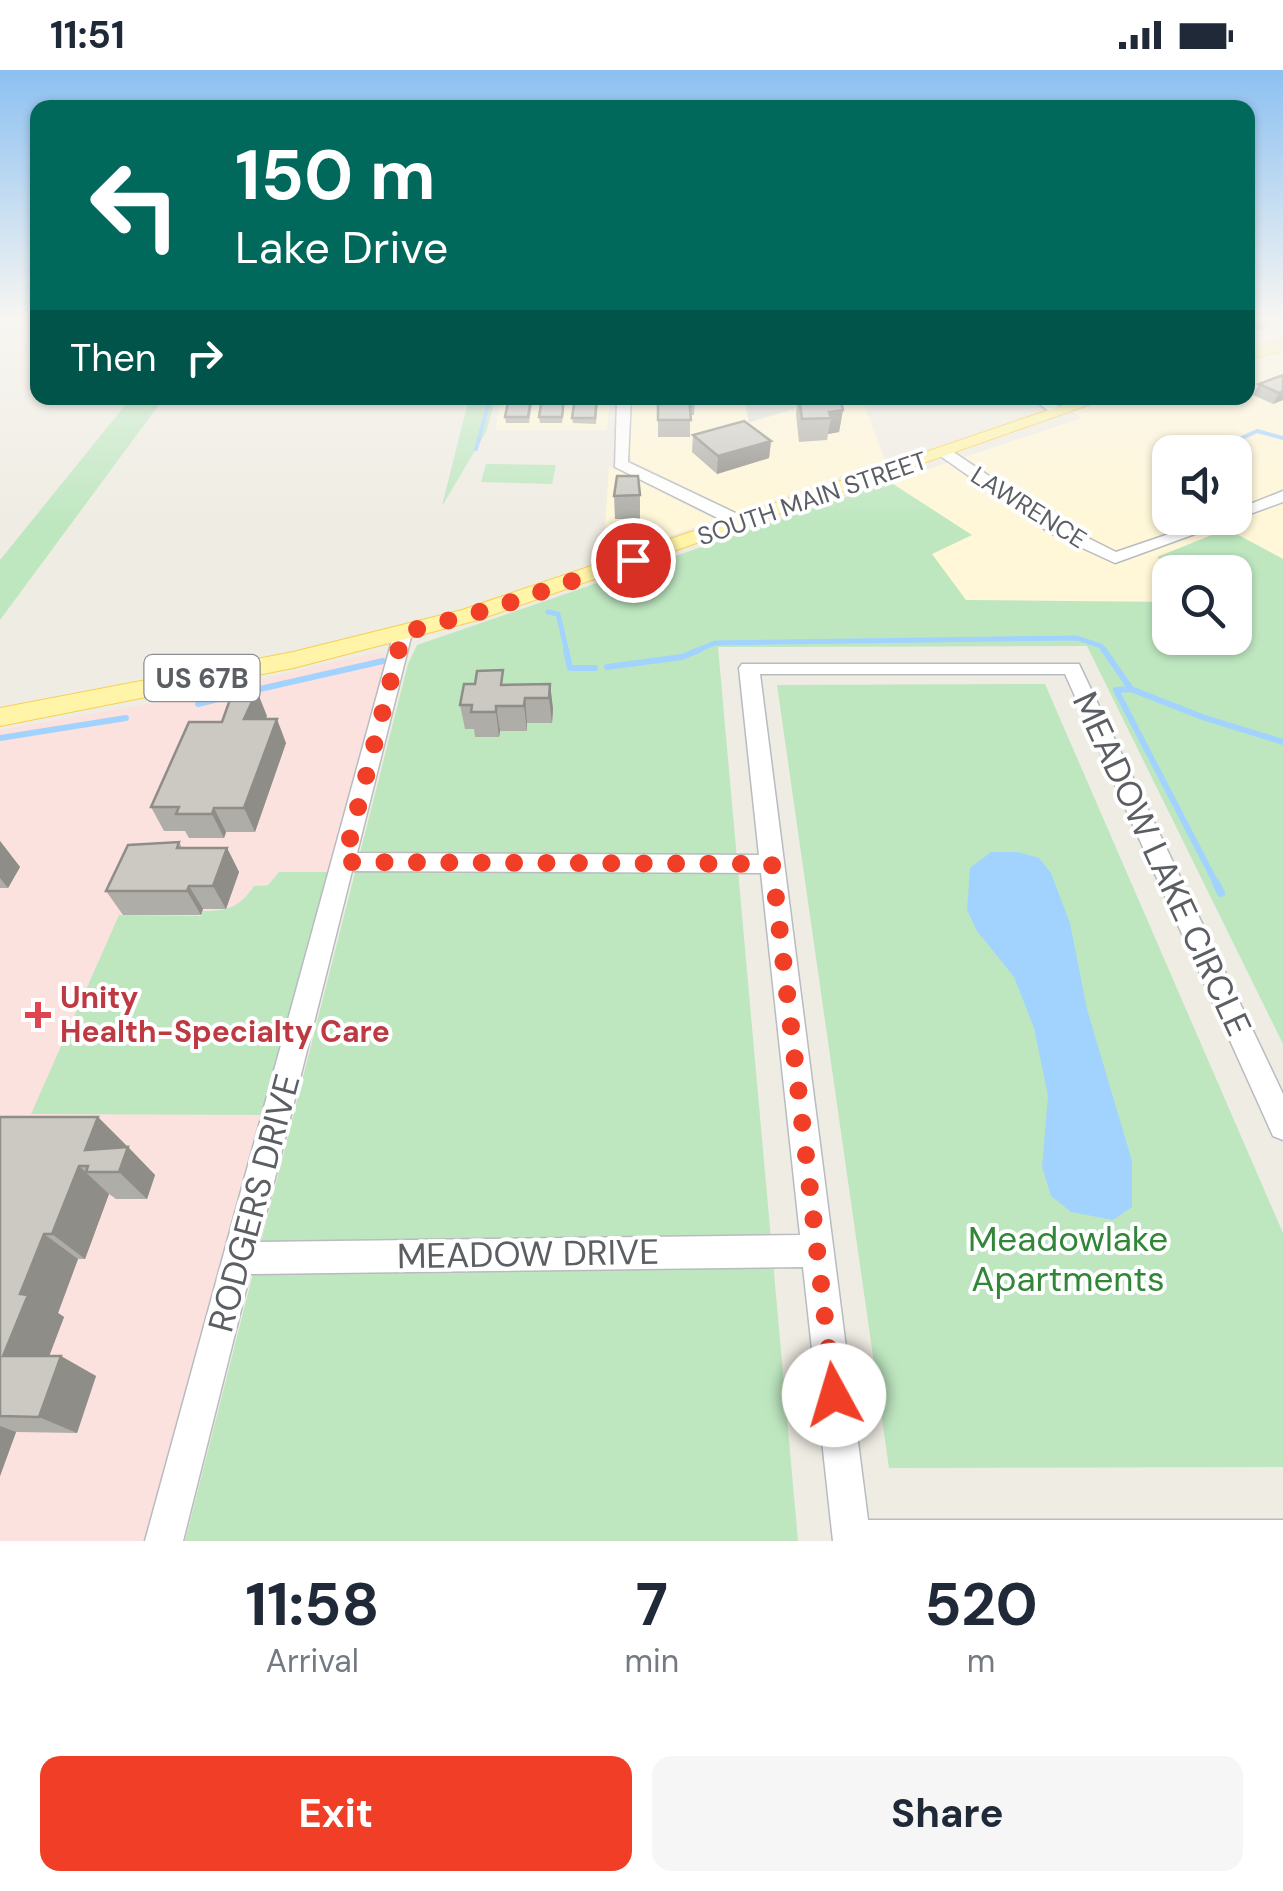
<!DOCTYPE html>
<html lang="en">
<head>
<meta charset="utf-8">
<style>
  body { margin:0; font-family:"DM Sans",sans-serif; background:#f6f6f7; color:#1f2937; height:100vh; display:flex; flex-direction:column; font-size:38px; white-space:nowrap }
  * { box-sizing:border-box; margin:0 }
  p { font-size:32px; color:#747a83 }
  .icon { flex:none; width:55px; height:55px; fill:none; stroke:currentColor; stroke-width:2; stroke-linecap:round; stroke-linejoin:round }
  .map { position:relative; height:1471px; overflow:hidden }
  .panel { display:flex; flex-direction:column; background:#fff; flex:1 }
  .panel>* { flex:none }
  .banner { position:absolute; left:30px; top:30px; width:1225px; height:305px; border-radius:20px; box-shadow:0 2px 8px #0004; background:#00695c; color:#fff; overflow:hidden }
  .tools { position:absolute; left:1152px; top:365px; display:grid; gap:20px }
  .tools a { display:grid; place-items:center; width:100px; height:100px; border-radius:20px; background:#fff; box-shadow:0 2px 8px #0004; font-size:50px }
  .pin { position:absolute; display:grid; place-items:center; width:85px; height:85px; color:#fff; margin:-42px; border:5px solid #fff; border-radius:50%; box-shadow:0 2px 10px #0007 }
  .me { position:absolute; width:110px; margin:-55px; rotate:354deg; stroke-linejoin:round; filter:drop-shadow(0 0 8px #0008) }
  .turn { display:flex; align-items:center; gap:35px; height:210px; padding:0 40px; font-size:45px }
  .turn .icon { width:130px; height:130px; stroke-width:2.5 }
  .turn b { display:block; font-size:70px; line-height:85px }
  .then { display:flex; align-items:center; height:95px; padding:0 40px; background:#0003; gap:20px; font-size:38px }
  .eta { display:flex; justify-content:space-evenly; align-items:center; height:170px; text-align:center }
  .eta b { font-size:60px; font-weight:700; line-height:70px }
  .primary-button { display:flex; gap:20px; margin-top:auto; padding:20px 40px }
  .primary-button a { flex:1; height:115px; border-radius:20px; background:#f13f27; color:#fff; font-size:40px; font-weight:700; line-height:115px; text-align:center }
  .primary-button a+a { background:#f6f6f7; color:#1f2937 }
  .status { display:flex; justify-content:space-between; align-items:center; height:70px; padding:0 50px; background:#fff; direction:ltr }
  .status svg { height:28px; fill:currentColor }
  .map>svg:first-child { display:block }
  .commercial { fill:#fff7d7; fill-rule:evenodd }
  .industrial { fill:#dfded7 }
  .medical { fill:#fce2de }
  .green { fill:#bee7c0 }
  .water { fill:#a2d3ff }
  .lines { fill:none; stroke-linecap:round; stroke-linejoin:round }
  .stream-far3 { stroke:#a2d3ff; stroke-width:4 }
  .stream-far2 { stroke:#a2d3ff; stroke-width:5 }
  .stream-far1 { stroke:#a2d3ff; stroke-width:6 }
  .stream { stroke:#a2d3ff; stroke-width:8 }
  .minor-casing { stroke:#b8bbc0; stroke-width:3 }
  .major-casing { stroke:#f7d053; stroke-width:2 }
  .minor { fill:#fff; fill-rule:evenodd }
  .major { fill:#fff4a7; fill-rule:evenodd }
  .wall { fill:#afada7 }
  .shaded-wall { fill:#8e8d88 }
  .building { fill:#cbc9c2; stroke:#8e8d88; stroke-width:2.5 }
  .route { stroke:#f13f27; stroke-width:18; stroke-dasharray:0 32.4 }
  .health-dot { fill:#e0444e; stroke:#fff; stroke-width:4 }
  .labels { text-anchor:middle; stroke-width:8; stroke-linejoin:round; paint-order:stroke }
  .far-street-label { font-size:25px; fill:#5b5f64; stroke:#fff }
  .shield { fill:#fff; stroke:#8c8f92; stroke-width:2.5 }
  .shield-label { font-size:28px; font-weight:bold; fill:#5b5f64 }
  .health-label { font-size:30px; font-weight:bold; fill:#be3a42; stroke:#fff; text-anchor:start }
  .near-street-label { font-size:35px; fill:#5b5f64; stroke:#fff }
  .near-park-label { font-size:35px; fill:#318638; stroke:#fff }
</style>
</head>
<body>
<div class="status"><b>11:51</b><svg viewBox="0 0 49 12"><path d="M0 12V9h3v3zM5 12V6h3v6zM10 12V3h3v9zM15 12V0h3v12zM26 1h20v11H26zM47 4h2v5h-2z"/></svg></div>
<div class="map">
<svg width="1283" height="1471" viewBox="0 0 1283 1471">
  <rect width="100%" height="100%" fill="#efece3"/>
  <path class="commercial" d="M1248,247h35v242l-56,-30 -69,28 14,12 16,-1 3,4h-21v30l-205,-2 -34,-46 40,-19 -81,-53 192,-64 -32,-20h198zM1170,382h65v66h-65z
    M502,328h108l-3,32h-112z
    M631,328h112l6,25 84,-25h29l23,63 -146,52 -107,-52 -4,-11z
    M609,396l107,54 -113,39z"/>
  <path class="industrial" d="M745,328h84l-80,24z"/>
  <path class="medical" d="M378,582l11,5 -57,215 -78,14 -10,15 -18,10h-23l-171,202 233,2 -117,426h-148v-811l177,-31z"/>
  <path class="green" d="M131,328h33l-164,222v-60z
    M469,328h27l-10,34 -44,74z
    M486,394l70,1 -4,19 -71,-2z
    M890,412l82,53 -40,19 34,46 204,2v36h65v-66l-63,-3 -15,-12 70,-28 56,30v485l-196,-398 -369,1 80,894h-613l223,-877 9,-19z
    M1045,614l238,549v234l-394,1 -112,-783z
    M279,802h53l-67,243 -234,-1 88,-199 82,1 2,-5c25,0 37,-4 51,-25l14,-1z"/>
  <path class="water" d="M991,782h27l21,6 12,15 19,50 17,86 45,152v46l-19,13 -42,-8 -20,-16 -9,-29 6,-71 -14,-68 -20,-51 -37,-46 -10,-21 3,-42z"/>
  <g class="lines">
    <path class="stream-far3" d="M1229,374l28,-13 26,7
      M476,379l14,-51"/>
    <path class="stream-far2" d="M548,542l10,2 9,38
      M693,582l22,-9 362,-5 24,8 4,6"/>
    <path class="stream-far1" d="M566,580l4,18h25
      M1104,580l27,39
      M607,597l75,-10 17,-7
      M247,622l136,-31
      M198,634l37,-9
      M0,668l126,-20
      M1217,815l-101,-195 15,-1 71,28 81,25"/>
    <path class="stream" d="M1216,813l5,10"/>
    <g class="minor-casing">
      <path id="minor" d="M617,328h14l-3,64 120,57v8h-12l-121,-60z
        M1031,328h16l18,13 -12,3z
        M939,379h10l113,76 54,27 100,-34h19v-8l48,-19v11l-168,61 -65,-30 -111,-78z
        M403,557l9,6 -55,220 402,2 -20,-187 3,-4h337l204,430v46l-10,-4 -208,-462h-305l108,846h415v21h-450l-30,-274 -553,7 -67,267h-38l249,-908zM352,801l409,2 39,362 -541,7z"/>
    </g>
    <g class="major-casing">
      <path id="major" d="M1283,271v10l-35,8v-10z
        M1084,328h24l-630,222 -185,48 -293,58v-18l293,-56 169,-42z"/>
    </g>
    <use href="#minor" class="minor"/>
    <use href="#major" class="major"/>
  </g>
  <path class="wall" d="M1248,247l18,8 -3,5h-15z
    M1283,305v25l-10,4 -20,-9 6,-11z
    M533,328l-4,25h-23l-1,-6z
    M565,328l-3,25h-22l-1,-6z
    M598,328l-2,26 -23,-1 -1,-5z
    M658,328h37l-1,17h-4v22h-32z
    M798,328h42l3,12 -4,22 -11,2 -1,6 -28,2 -3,-28z
    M693,365l78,6 -2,17 -52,16 -25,-22z
    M640,425v24h-25l-1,-23z
    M550,614l3,25 -1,14h-25v8h-27l-1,6h-24l-1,-8h-9l-5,-24 45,-20z
    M267,646l-1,3 20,24 -31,89h-29l-2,6h-35l-4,-7h-21l-13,-24z
    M0,771l20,26 -12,21h-8z
    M179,772l3,6h45l12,24 -13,37h-23l-2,6h-78l-17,-24z
    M0,1047l127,29 28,29 -8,24h-31l-7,-5 -24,65h-7l-20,54 6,4 -15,39 47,20 -19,57 -61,-1 -16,44z"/>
  <path class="shaded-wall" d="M1283,321v9l-10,4 6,-11z
    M843,340l-4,22 -11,2 3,-16 -2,-6z
    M771,371l-2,17 -52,16 1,-18z
    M550,614l3,25 -1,14 -3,-25z
    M257,621l10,25 -13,27 -10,-24z
    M525,628l2,25v8l-3,-25z
    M496,636l4,25 -1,6 -3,-25z
    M277,649l9,24 -31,89 -11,-24z
    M214,738l12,24 -2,6 -12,-24z
    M0,771l20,26 -12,21 -8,-10z
    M227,778l12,24 -13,37 -13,-23z
    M189,816l14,23 -2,6 -14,-24z
    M98,1047l29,29 -10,26 -32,-22z
    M128,1077l27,28 -8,24 -28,-27z
    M79,1096l30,28 -24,65 -33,-25z
    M44,1164l34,25 -20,54 6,4 -22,58 -39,-19 17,-62z
    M61,1286l35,20 -19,57 -38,-16z
    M0,1356l16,6 -16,44z"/>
  <path class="building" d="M1248,247h11l7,8 -18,-1z
    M1283,305v16l-4,2 -20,-9z
    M509,328h22l-3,19h-23z
    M542,328h22l-2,19h-23z
    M575,328h22l-2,20h-23z
    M658,328h37h-6l2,22h-33z
    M799,328h41l3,12 -14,2 2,6 -29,1z
    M744,351l27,20 -53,15 -25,-21z
    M617,406h21l2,19 -26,1z
    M503,600l-2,15 49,-1 -1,14h-24l-1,8h-28v6h-25l1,-7h-12l4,-21h11l2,-13z
    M233,621h24l-13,28h33l-33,89h-30l-2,6h-36l3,-7h-28l38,-85h33z
    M179,772l-2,6h50l-14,38h-24l-2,5h-81l22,-46z
    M0,1047h98l-13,33 43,-3 -9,25h-33l2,-6h-9l-27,68h-8l-24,60 8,1 -25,61h58l-22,61 -39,-1z"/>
  <linearGradient id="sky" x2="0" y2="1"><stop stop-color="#8cc0f1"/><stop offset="0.55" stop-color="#f8f6f2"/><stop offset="1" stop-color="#f8f6f2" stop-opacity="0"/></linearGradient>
  <rect width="1283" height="453" fill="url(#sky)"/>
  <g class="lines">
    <path class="route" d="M633,490l-136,47 -94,26 -59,229 428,2 62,531"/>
  </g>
  <path class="health-dot" d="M33 930h10v10h10v10h-10v10h-10v-10h-10v-10h10z"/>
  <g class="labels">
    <g class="far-street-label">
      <text transform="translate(812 428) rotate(-19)" y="9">SOUTH MAIN STREET</text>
      <text transform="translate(1029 437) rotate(32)" y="9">LAWRENCE</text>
    </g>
    <rect class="shield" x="144.5" y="585" width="115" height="46" rx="8"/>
    <g class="shield-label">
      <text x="202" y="618">US 67B</text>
    </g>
    <g class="health-label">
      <text x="60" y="938">Unity<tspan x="60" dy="34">Health-Specialty Care</tspan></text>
    </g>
    <g class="near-street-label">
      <text transform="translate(1162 794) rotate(65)" y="12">MEADOW LAKE CIRCLE</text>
      <text transform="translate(254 1133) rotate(-75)" y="12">RODGERS DRIVE</text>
      <text transform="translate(528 1184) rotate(-1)" y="12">MEADOW DRIVE</text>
    </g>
    <g class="near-park-label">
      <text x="1068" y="1181">Meadowlake<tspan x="1068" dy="40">Apartments</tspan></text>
    </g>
  </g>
</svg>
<div class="tools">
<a><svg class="icon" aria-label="sound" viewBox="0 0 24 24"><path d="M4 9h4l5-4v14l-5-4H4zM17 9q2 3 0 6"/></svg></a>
<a><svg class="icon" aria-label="search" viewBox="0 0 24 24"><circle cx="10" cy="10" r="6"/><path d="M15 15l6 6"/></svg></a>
</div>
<div class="pin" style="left:633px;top:490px;background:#d93025"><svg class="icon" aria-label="arrive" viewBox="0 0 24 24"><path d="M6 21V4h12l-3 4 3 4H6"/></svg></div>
<svg class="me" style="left:834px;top:1325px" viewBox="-20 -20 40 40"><circle r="19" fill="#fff"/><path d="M0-13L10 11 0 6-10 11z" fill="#f13f27"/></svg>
<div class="banner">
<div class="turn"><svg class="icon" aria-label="left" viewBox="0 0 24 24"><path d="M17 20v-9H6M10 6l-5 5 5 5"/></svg><div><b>150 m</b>Lake Drive</div></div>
<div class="then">Then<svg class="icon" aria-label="right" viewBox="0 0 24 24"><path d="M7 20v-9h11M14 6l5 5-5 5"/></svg></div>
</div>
</div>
<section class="panel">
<div class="eta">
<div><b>11:58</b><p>Arrival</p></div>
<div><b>7</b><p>min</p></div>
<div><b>520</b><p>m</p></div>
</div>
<div class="primary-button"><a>Exit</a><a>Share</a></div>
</section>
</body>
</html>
